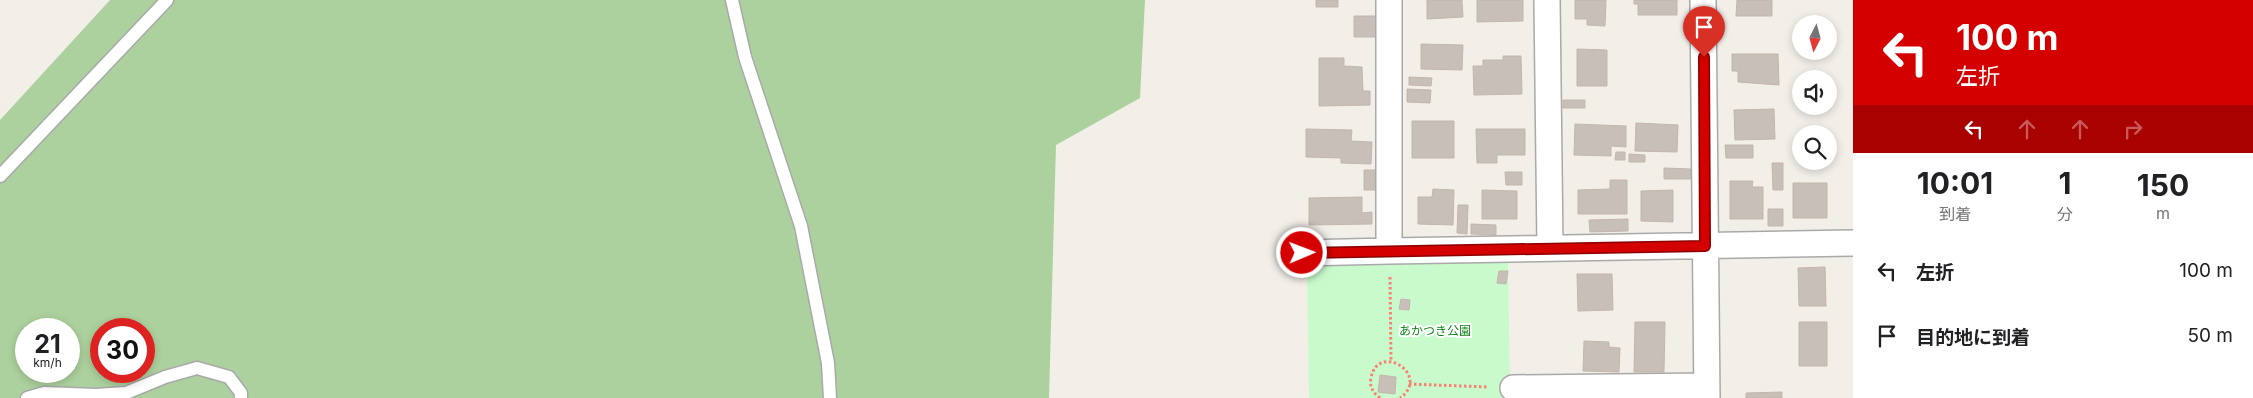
<!DOCTYPE html>
<html lang="ja">
<head>
<meta charset="utf-8">
<style>
  body { margin:0; font-family:Inter,"Noto Sans JP",sans-serif; background:#f6f6f6; color:#202124; height:100vh; display:flex; flex-direction:column; font-size:19px; white-space:nowrap }
  * { box-sizing:border-box; margin:0 }
  p { font-size:16px; color:#757577 }
  .icon { flex:none; width:28px; height:28px; fill:none; stroke:currentColor; stroke-width:2; stroke-linecap:round; stroke-linejoin:round }
  .map { position:relative; flex:1; overflow:hidden }
  .sheet { display:flex; flex-direction:column; background:#fff; width:400px }
  .sheet>* { flex:none }
  .top-card { background:#d40000; color:#fff; overflow:hidden }
  .needle { width:32px; rotate:186deg }
  .buttons { position:absolute; left:1792px; top:15px; display:grid; gap:10px }
  .buttons a { display:grid; place-items:center; width:45px; height:45px; border-radius:50%; background:#fff; box-shadow:0 2px 8px #0003; font-size:25px }
  .speed { position:absolute; left:15px; top:318px; display:flex; gap:10px; font-size:25px; font-weight:700; text-align:center }
  .speed>* { display:grid; place-content:center; width:65px; height:65px; border-radius:50%; background:#fff; box-shadow:0 2px 8px #0003; line-height:1 }
  .speed small { font-size:12px; font-weight:400 }
  .speed .limit { border:8px solid #d22; background:#fff; color:#111 }
  .pin { position:absolute; display:grid; place-items:center; width:42px; height:42px; color:#fff; margin:-51px -21px; border-radius:50% 50% 50% 0; rotate:-45deg; box-shadow:0 0 5px #0007 }
  .pin .icon { rotate:45deg }
  .me { position:absolute; width:55px; margin:-28px; rotate:89deg; stroke-linejoin:round; filter:drop-shadow(0 0 4px #0008) }
  .turn { display:flex; align-items:center; gap:18px; height:105px; padding:0 20px; font-size:22px }
  .turn .icon { width:65px; height:65px; stroke-width:2.5 }
  .turn b { display:block; font-size:35px; line-height:42px }
  .lanes { display:flex; align-items:center; height:48px; padding:0 20px; background:#0003; justify-content:center; gap:25px; direction:ltr }
  .lanes .off { opacity:.35 }
  .eta { display:flex; justify-content:space-evenly; align-items:center; height:85px; text-align:center }
  .eta b { font-size:30px; font-weight:700; line-height:35px }
  ul { padding:0; list-style:none }
  li { display:flex; align-items:center; gap:15px; height:65px; padding:0 20px }
  li div { flex:1 }
  li b { display:block; font-size:19px }
  li em { font-style:normal }
  main { display:flex; flex:1; min-height:0 }
  .map>svg:first-child { display:block }
  .forest { fill:#add19e; fill-rule:evenodd }
  .park { fill:#c8facc }
  .building { fill:#c7bfb8; stroke:#c4b6ab }
  .lines { fill:none; stroke-linecap:round; stroke-linejoin:round }
  .service-casing { stroke:#a9a9a9; stroke-width:15 }
  .minor-casing { stroke:#a9a9a9; stroke-width:28 }
  .path { stroke:#fa8072; stroke-width:3; stroke-dasharray:2.5 2.5; stroke-linecap:butt }
  .service { stroke:#fff; stroke-width:12 }
  .minor { stroke:#fff; stroke-width:25 }
  .route-casing { stroke:#8a0000; stroke-width:12 }
  .route { stroke:#d40000; stroke-width:9 }
  .labels { text-anchor:middle; stroke-width:4; stroke-linejoin:round; paint-order:stroke }
  .park-label { font-size:12px; fill:#0c8416; stroke:#fff }
</style>
</head>
<body>
<main>
<div class="map">
<svg width="1853" height="398" viewBox="0 0 1853 398">
  <rect width="100%" height="100%" fill="#f2efe9"/>
  <path class="forest" d="M110,0h1035l-5,98 -84,47 -7,253h-1049v-278zM26,329h43v42h-43zM101,329h43v42h-43z"/>
  <path class="park" d="M1508,262l2,136h-201l-2,-133z"/>
  <path class="building" d="M1316,0h22v7h-22z
    M1427,0h35l1,17 -36,2z
    M1477,0h46v21l-46,1z
    M1575,0h31l-1,26 -18,-1v-6h-12z
    M1634,0h43v15h-39v-11h-4z
    M1737,0h35v16h-36z
    M1354,16h22v21h-22z
    M1421,44l42,1 -1,25 -41,-1z
    M1577,49l30,1v36h-30z
    M1732,54h46l1,31 -41,-3v-11h-6z
    M1503,56h18l1,38 -48,1 -1,-29h10v-6h20z
    M1319,58h25v8l18,1 1,24h7v14l-51,1z
    M1409,77l23,1 -1,8 -22,-1z
    M1407,89l24,1 -1,13 -23,-1z
    M1563,100h22v8h-22z
    M1774,109l1,30 -40,1 -1,-30z
    M1412,121h42v37h-42z
    M1636,123l42,2 -1,27 -42,-1z
    M1575,124l51,2v21l-15,-1v10l-37,-1z
    M1306,129l46,1 -1,11 21,1 -1,22 -30,-1v-5l-35,-1z
    M1476,129h49v26h-28v8h-20z
    M1725,145h28v13h-27z
    M1616,152h9v8h-10z
    M1629,154l16,1v7h-16z
    M1772,163h11v27h-10z
    M1664,168l27,1v10h-27z
    M1364,170h11v20h-11z
    M1505,172h17v13h-16z
    M1610,180h17v34h-49v-24l32,-1z
    M1730,181h23l-1,6h11v32h-33z
    M1793,183h34v35h-34z
    M1433,189l21,1 -1,35 -35,-1v-27h14z
    M1482,190l35,1v28h-35z
    M1673,190v32l-32,-1v-30z
    M1362,197v16l10,-1v12l-63,1v-27z
    M1458,205h10l-1,29 -10,-1z
    M1768,209h15v17h-15z
    M1628,219v12l-38,1 -1,-12z
    M1471,224l25,1v10l-25,-1z
    M1825,267l1,39h-27l-1,-38z
    M1499,271h9l-2,13 -9,-1z
    M1577,274h35l1,36 -35,1z
    M1401,299l9,1 -1,10 -10,-1z
    M1635,322h30l-1,50h-30z
    M1799,322h28v44h-28z
    M1584,341l25,1v5l11,1 -1,24 -36,-1z
    M1380,375l16,2 -1,17 -17,-2z
    M1782,392v6h-36v-5z"/>
  <g class="lines">
    <g class="service-casing">
      <path id="service" d="M732,0l13,57 56,169 27,137 2,35
        M0,176l167,-176
        M27,398l17,-5 52,2 30,-2 39,-16 32,-9 32,9 12,16v5"/>
    </g>
    <g class="minor-casing">
      <path id="minor" d="M1547,0l3,247
        M1703,0l4,398
        M1389,251l464,-8
        M1302,253l87,-2v-251
        M1513,388l193,-2"/>
    </g>
    <path class="path" d="M1390,277l1,85
      M1409,384l79,3
      M1380,398c-7,-5 -11,-12 -9,-20 7,-37 61,-3 29,20"/>
    <use href="#service" class="service"/>
    <use href="#minor" class="minor"/>
  </g>
  <g class="lines">
    <g class="route-casing">
      <path id="route" d="M1302,253l403,-7 -1,-189"/>
    </g>
    <use href="#route" class="route"/>
  </g>
  <g class="labels">
    <g class="park-label">
      <text x="1435" y="335">あかつき公園</text>
    </g>
  </g>
</svg>
<div class="buttons">
<a><svg class="needle" viewBox="-14 -14 28 28"><path d="M0-13l5 13h-10z" fill="#e53935"/><path d="M0 13l5-13h-10z" fill="#757577"/></svg></a>
<a><svg class="icon" aria-label="sound" viewBox="0 0 24 24"><path d="M4 9h4l5-4v14l-5-4H4zM17 9q2 3 0 6"/></svg></a>
<a><svg class="icon" aria-label="search" viewBox="0 0 24 24"><circle cx="10" cy="10" r="6"/><path d="M15 15l6 6"/></svg></a>
</div>
<div class="speed"><div>21<small>km/h</small></div><div class="limit">30</div></div>
<div class="pin" style="left:1704px;top:57px;background:#d93025"><svg class="icon" aria-label="arrive" viewBox="0 0 24 24"><path d="M6 21V4h12l-3 4 3 4H6"/></svg></div>
<svg class="me" style="left:1302px;top:253px" viewBox="-20 -20 40 40"><circle r="17" fill="#d40000" stroke="#fff" stroke-width="3"/><path d="M0-11L8 9 0 5-8 9z" fill="#fff"/></svg>
</div>
<section class="sheet">
<div class="top-card">
<div class="turn"><svg class="icon" aria-label="left" viewBox="0 0 24 24"><path d="M17 20v-9H6M10 6l-5 5 5 5"/></svg><div><b>100 m</b>左折</div></div>
<div class="lanes"><svg class="icon" aria-label="left" viewBox="0 0 24 24"><path d="M17 20v-9H6M10 6l-5 5 5 5"/></svg><svg class="icon off" aria-label="ahead" viewBox="0 0 24 24"><path d="M12 20V5M6 11l6-6 6 6"/></svg><svg class="icon off" aria-label="ahead" viewBox="0 0 24 24"><path d="M12 20V5M6 11l6-6 6 6"/></svg><svg class="icon off" aria-label="right" viewBox="0 0 24 24"><path d="M7 20v-9h11M14 6l5 5-5 5"/></svg></div>
</div>
<div class="eta">
<div><b>10:01</b><p>到着</p></div>
<div><b>1</b><p>分</p></div>
<div><b>150</b><p>m</p></div>
</div>
<ul>
<li><svg class="icon" aria-label="left" viewBox="0 0 24 24"><path d="M17 20v-9H6M10 6l-5 5 5 5"/></svg><div><b>左折</b></div><em>100 m</em></li>
<li><svg class="icon" aria-label="arrive" viewBox="0 0 24 24"><path d="M6 21V4h12l-3 4 3 4H6"/></svg><div><b>目的地に到着</b></div><em>50 m</em></li>
</ul>
</section>
</main>
</body>
</html>
